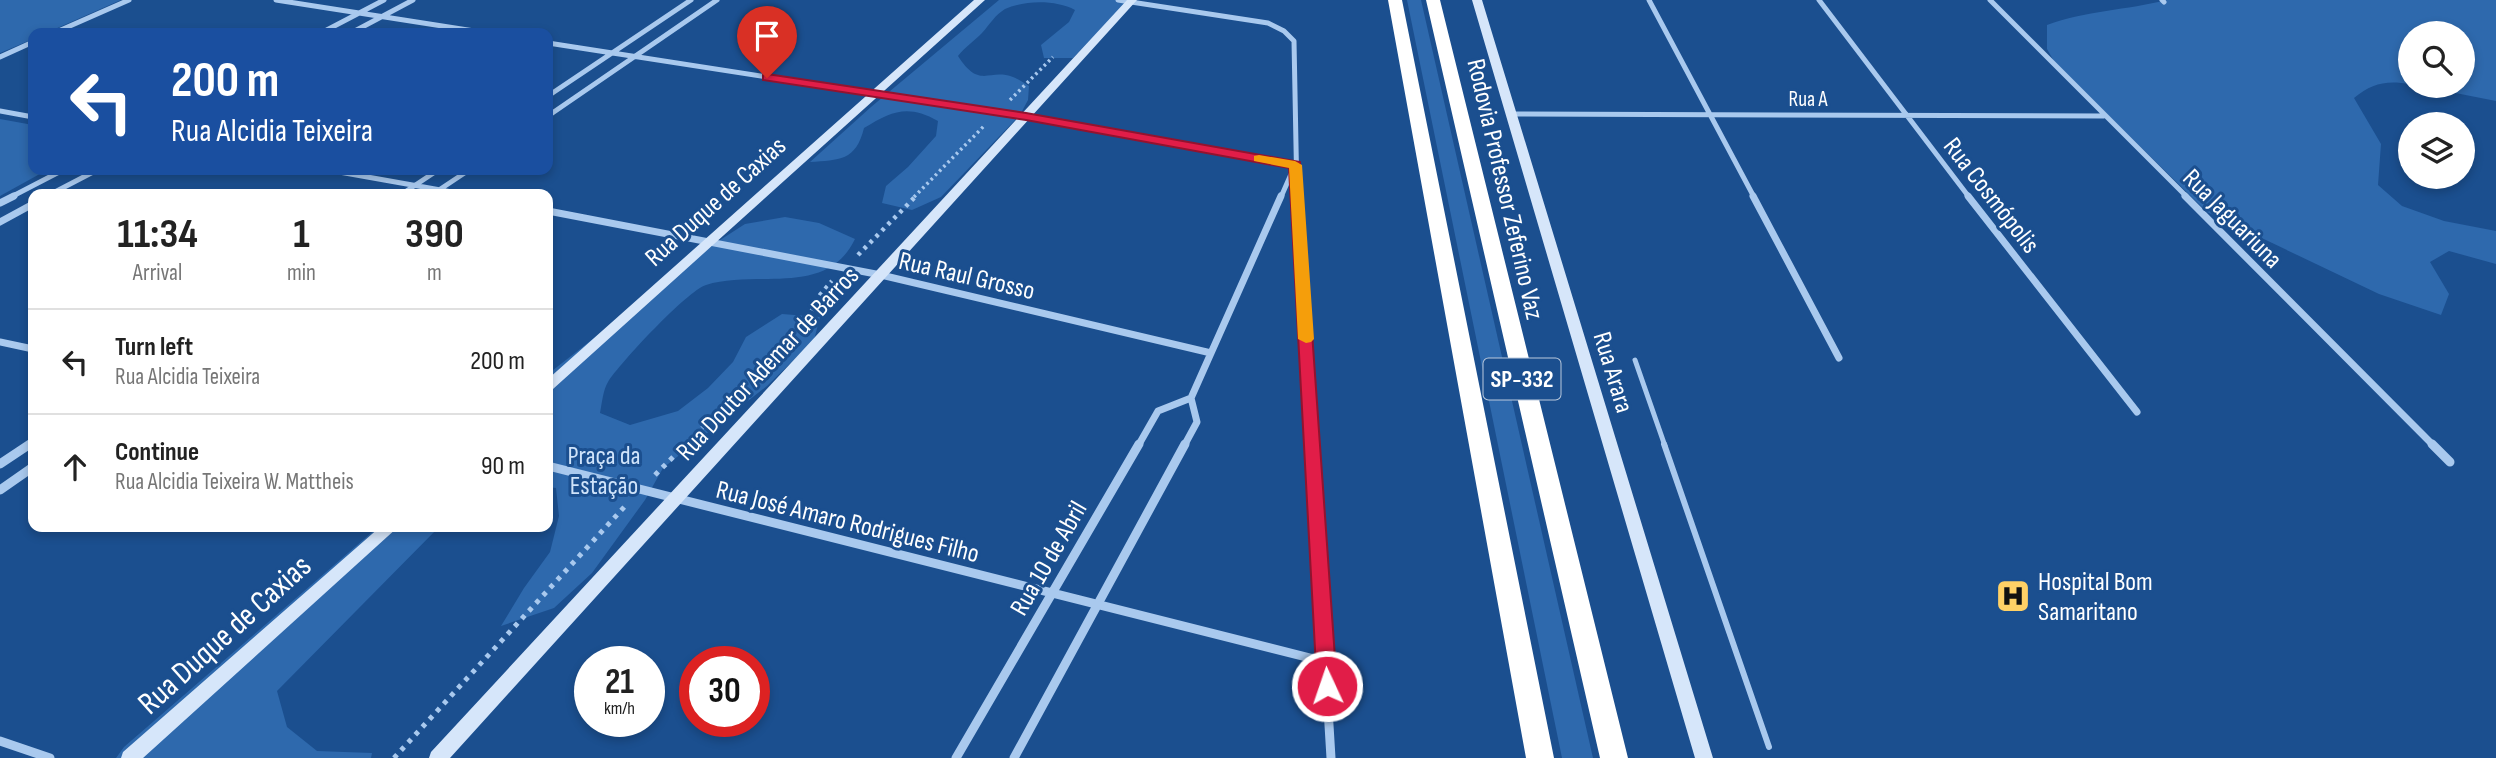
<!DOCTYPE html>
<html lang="en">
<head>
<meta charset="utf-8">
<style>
  body { margin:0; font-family:"Sofia Sans Condensed",sans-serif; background:#f2f2f2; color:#222; height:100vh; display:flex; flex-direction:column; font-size:26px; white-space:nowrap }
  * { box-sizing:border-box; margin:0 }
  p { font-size:23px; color:#767676 }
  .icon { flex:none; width:38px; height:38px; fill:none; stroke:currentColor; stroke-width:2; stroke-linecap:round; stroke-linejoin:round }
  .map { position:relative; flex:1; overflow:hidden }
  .side { position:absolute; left:28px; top:189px; width:525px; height:343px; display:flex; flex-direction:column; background:#fff; border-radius:14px; box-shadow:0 4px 10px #0003 }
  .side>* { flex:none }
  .banner { position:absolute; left:28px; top:28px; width:525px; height:147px; border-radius:14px; box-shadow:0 4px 10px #0003; background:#1a4fa0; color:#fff; overflow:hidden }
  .fabs { position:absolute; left:2398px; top:21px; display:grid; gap:14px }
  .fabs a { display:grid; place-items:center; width:77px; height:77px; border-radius:50%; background:#fff; box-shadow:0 4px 10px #0003; font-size:35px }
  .speed { position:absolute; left:574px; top:646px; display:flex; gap:14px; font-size:35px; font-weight:700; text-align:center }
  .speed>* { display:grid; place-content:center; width:91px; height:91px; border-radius:50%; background:#fff; box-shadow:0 4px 10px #0003; line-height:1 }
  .speed small { font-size:18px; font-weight:400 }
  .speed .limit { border:10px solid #d22; background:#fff; color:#111 }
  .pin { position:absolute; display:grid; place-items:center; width:60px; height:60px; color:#fff; margin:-72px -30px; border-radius:50% 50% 50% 0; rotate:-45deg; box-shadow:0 0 7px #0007 }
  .pin .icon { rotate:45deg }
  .me { position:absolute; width:77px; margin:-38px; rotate:357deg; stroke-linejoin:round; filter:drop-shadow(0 0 5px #0008) }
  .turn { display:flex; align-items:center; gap:24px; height:147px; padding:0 28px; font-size:32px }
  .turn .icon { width:91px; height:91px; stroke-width:2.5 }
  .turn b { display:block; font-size:49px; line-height:60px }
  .eta { display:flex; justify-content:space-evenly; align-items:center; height:119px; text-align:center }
  .eta b { font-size:42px; font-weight:700; line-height:49px }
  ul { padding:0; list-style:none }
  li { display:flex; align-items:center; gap:21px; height:105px; padding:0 28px; border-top:2px solid #e0e0e0 }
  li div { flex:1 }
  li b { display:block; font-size:26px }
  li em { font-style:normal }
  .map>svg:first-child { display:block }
  .green { fill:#2e69ad }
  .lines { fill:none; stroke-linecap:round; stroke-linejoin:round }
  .path-far2 { stroke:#a9c9ee; stroke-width:3.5; stroke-dasharray:2.5 3.5; stroke-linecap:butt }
  .path-far1 { stroke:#a9c9ee; stroke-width:4.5; stroke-dasharray:3.5 5; stroke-linecap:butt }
  .path { stroke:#a9c9ee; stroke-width:5; stroke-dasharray:4.5 6; stroke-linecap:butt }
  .lane-far1 { stroke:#a9c9ee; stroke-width:5 }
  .lane { stroke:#a9c9ee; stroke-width:6 }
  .street-far2 { stroke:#a9c9ee; stroke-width:5 }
  .street-far1 { stroke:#a9c9ee; stroke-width:7 }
  .street { stroke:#a9c9ee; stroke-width:9 }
  .secondary { fill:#d6e6fa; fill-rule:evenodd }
  .highway { fill:#fff; fill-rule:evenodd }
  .route { fill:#e11d48; stroke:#92132f; stroke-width:2 }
  .slow { fill:#f59e0b }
  .labels { text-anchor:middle; stroke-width:6; stroke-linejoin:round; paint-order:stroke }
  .far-street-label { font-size:21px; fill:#fff; stroke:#1b4f8f }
  .shield { fill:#1b4f8f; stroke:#bbcadd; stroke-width:2 }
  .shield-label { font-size:24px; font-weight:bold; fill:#fff }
  .street-label { font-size:26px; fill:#fff; stroke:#1b4f8f }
  .park-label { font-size:26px; fill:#cfe3fa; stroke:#1b4f8f }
  .poi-label { font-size:26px; fill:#fff; stroke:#1b4f8f; text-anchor:start }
  .near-street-label { font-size:32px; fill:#fff; stroke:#1b4f8f }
</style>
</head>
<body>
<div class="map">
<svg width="2496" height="758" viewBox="0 0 2496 758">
  <rect width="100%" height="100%" fill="#1b4f8f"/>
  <path class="green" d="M0,0h121l-75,33h-13v6l-33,14z
    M999,0h129l-55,58h-29l-3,-13 28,-23 6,-12c-19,-10 -49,-10 -70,-1 -10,6 -15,15 -23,24 -8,8 -17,14 -24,23 22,34 30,12 55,21 5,2 11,6 16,9l-1,14 -8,15 -79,82 -29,13 -30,-7 4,-17 22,-19 28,-31 2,-15c-30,-17 -46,-10 -74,7 -8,33 -25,32 -54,34l61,-55z
    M1407,0h14l172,758h-31z
    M2167,0h329v101l-76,-15h42v-53h-52v51c-24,-4 -38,-1 -56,14l27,46 -3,41 24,21 42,15 52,10v33l-47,-13 -19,11 19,32 -8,21 -62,-21 -172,-82 -152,-149 -8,-14v-24c38,-14 80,-15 120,-25z
    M0,119l33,6v45h14l-47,26z
    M785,217l34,6 36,16c-28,59 -99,30 -149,46 -19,6 -86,78 -98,97 -5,8 -6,21 -8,31l30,12 48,-14 30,-23 25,-26 13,-25 36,-23 38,3 -6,23 -47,46 -104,82 -18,32 -53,73 -38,35 -53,18 23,-38 26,-36 9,-36 -3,-28 -8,-1v-113l169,-132 28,-18z
    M378,527h61l-162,164 10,36 30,24 55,2 -1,5h-255l8,-11z"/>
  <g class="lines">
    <path class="path-far2" d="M1010,100l43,-43
      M914,197l70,-71"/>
    <path class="path-far1" d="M858,255l58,-59
      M684,446l118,-118 18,-33 12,-14"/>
    <path class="path" d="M655,475l31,-31
      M394,758l233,-254"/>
    <path class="lane-far1" d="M1635,360l30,86"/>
    <path class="lane" d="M1664,444l105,303"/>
    <path class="street-far2" d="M276,0l211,33
      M1118,0l150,23 16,8 10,10 3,156
      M1649,0l105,197
      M1819,0l150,197
      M1990,0l197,197
      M2162,0l2,2
      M54,33l75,-33
      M321,33l63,-33
      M351,33l62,-33
      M548,43l477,74 270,48 -14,32
      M0,57l33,-15
      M548,96l143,-96
      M0,111l33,6
      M1512,114l592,2
      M548,116l169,-116
      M328,170l135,24
      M51,194l46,-24
      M402,194l36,-24
      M433,194l36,-24
      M11,197l52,-27"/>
    <path class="street-far1" d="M1297,196l15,250
      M1753,196l86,162
      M1968,196l169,216
      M2185,196l249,250
      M0,203l14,-7
      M548,211l333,64 330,78
      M0,222l33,-18
      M0,342l33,7
      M28,446l5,-4
      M1138,446l20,-35 33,-13
      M1184,446l13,-24 -6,-24 90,-202"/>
    <path class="street" d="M1312,444l19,314
      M2432,444l18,18
      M0,464l30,-20
      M548,466l778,196
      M0,490l33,-23
      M0,741l50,17
      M956,758l183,-314
      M1014,758l171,-314"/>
    <path class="secondary" d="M974,0h11l-432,389 -5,1v-11z
      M1127,0h10l-687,758h-21l2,-6z
      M1472,0h10l231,758h-18z
      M380,527h18l-255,231h-22l2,-6z"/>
    <path class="highway" d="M1388,0h14l152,758h-28z
      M1426,0h14l188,758h-28z"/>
  </g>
  <path class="route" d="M767,74l259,39 274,49 37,524 -3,6 -7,2 -7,-2 -3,-6 -28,-518 -263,-48 -263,-40v-5z"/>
  <path class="slow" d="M1259,155l36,6 7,4 12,174 -3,3 -5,1 -8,-4 -9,-171 -35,-7v-5z"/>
  <defs>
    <g id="hospital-square" transform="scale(1.75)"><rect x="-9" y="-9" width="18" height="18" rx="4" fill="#ffd166" stroke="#1b4f8f"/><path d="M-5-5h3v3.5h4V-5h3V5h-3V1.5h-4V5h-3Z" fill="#111"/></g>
  </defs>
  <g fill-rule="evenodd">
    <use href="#hospital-square" x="2013" y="596"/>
  </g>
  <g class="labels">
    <g class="far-street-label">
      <text x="1808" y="106">Rua A</text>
    </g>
    <rect class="shield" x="1483.5" y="358.5" width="77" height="41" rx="5"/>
    <g class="shield-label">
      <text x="1522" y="387">SP-332</text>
    </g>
    <g class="street-label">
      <text transform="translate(1506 189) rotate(77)" y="9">Rodovia Professor Zeferino Vaz</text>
      <text transform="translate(1992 195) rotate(52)" y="9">Rua Cosmópolis</text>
      <text transform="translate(715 201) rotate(-42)" y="9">Rua Duque de Caxias</text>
      <text transform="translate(2233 218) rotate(45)" y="9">Rua Jaguariuna</text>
      <text transform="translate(967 275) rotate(13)" y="9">Rua Raul Grosso</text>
      <text transform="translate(767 363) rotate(-47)" y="9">Rua Doutor Ademar de Barros</text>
      <text transform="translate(1614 372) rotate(73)" y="9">Rua Arara</text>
      <text transform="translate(848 521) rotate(14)" y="9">Rua José Amaro Rodrigues Filho</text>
      <text transform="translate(1048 558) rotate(-60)" y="9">Rua 10 de Abril</text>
    </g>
    <g class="park-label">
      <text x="604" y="464">Praça da<tspan x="604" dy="30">Estação</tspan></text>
    </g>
    <g class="poi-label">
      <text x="2038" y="590">Hospital Bom<tspan x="2038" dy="30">Samaritano</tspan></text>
    </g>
    <g class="near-street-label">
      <text transform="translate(224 634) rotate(-42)" y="11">Rua Duque de Caxias</text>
    </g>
  </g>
</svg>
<div class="fabs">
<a><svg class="icon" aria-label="search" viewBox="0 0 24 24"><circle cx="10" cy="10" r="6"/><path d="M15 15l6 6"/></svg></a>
<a><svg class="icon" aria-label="layers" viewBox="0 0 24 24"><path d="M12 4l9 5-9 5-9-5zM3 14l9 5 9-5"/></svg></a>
</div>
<div class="speed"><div>21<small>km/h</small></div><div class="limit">30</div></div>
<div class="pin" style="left:767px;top:78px;background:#d93025"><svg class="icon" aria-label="arrive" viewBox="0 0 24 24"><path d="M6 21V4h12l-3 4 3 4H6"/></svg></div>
<svg class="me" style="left:1327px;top:686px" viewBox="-20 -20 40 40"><circle r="17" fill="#e11d48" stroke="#fff" stroke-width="3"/><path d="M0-11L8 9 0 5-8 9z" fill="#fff"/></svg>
<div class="banner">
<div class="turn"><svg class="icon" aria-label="left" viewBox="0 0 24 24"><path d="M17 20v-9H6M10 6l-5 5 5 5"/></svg><div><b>200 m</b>Rua Alcidia Teixeira</div></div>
</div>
<section class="side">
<div class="eta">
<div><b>11:34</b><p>Arrival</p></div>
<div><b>1</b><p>min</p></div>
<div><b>390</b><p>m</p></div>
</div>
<ul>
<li><svg class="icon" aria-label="left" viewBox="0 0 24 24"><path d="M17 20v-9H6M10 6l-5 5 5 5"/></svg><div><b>Turn left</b><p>Rua Alcidia Teixeira</p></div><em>200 m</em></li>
<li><svg class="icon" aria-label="ahead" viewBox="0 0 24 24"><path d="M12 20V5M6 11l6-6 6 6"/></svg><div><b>Continue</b><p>Rua Alcidia Teixeira W. Mattheis</p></div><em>90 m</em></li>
</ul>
</section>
</div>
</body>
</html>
